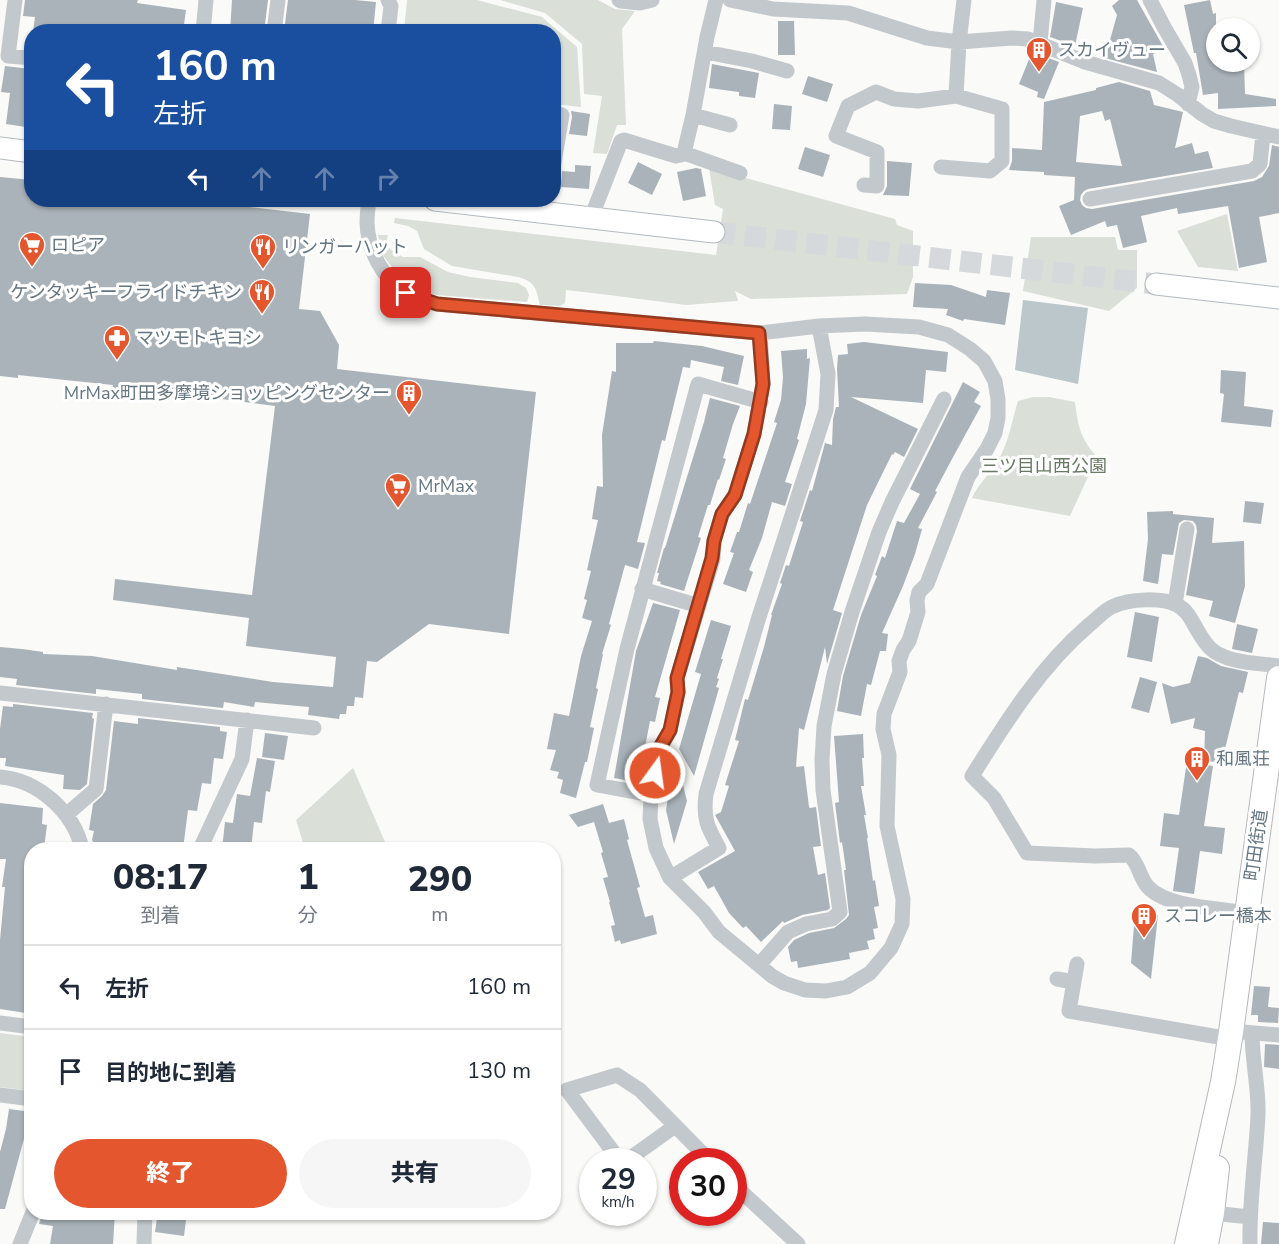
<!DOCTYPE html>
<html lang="ja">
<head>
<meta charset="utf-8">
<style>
  body { margin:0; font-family:"Nunito Sans","Noto Sans JP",sans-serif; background:#f6f6f7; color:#1f2937; height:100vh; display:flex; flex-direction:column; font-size:22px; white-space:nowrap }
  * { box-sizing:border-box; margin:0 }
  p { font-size:20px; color:#747a83 }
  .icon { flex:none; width:33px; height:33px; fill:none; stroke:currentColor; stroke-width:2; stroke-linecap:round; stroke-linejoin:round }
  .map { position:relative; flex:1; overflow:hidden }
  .drawer { position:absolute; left:24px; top:842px; width:537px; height:378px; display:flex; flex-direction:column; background:#fff; border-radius:24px; box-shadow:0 2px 4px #0004 }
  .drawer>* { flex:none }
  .top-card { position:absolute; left:24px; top:24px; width:537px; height:183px; border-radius:24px; box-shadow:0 2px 4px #0004; background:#1a4fa0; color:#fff; overflow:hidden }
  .buttons { position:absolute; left:1206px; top:18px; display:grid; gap:12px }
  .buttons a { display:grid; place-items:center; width:54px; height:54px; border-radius:50%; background:#fff; box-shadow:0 2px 4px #0004; font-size:30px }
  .speed { position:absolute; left:579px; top:1148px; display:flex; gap:12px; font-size:30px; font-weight:700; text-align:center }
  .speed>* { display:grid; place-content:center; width:78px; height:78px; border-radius:50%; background:#fff; box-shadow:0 2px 4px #0004; line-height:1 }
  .speed small { font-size:15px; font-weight:400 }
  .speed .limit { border:9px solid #d22; background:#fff; color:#111 }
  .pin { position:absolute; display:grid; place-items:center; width:51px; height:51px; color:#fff; margin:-26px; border-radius:12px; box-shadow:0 3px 9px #0006 }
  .me { position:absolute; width:66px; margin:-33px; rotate:14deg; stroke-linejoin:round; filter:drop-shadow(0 0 4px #0008) }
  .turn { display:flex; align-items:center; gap:21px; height:126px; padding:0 30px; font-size:27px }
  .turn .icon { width:78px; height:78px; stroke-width:2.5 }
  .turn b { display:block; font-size:42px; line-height:51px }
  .lanes { display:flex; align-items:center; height:57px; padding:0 30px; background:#0003; justify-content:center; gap:30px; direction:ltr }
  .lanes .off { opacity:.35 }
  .eta { display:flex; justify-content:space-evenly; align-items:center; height:102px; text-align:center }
  .eta b { font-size:36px; font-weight:800; line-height:42px }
  .cta { display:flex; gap:12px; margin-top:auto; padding:12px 30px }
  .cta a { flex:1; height:69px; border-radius:36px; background:#e4572e; color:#fff; font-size:24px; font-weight:800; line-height:69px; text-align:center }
  .cta a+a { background:#f6f6f7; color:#1f2937 }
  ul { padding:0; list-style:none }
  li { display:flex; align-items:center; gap:18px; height:84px; padding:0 30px; border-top:2px solid #e0e1e3 }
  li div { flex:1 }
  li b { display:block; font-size:22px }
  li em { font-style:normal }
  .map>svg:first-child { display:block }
  .green { fill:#dadfd7 }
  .water { fill:#bbc7cb }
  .building { fill:#aab3b9; fill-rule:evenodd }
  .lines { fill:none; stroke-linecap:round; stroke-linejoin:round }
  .secondary-tunnel { stroke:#d5d9db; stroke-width:21; stroke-dasharray:21 10; stroke-linecap:butt }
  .secondary-casing { stroke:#b3babf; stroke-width:23 }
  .primary-casing { stroke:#b5babe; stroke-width:26 }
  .street { stroke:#c3c8cc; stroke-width:15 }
  .secondary { stroke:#fff; stroke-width:21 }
  .primary { stroke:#fff; stroke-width:24 }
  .route-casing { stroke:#94391e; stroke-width:15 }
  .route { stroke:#e4572e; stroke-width:10 }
  .labels { text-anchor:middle; stroke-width:6; stroke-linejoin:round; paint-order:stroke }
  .poi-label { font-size:18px; fill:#657683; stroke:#fff; text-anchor:start }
  .park-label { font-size:18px; fill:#687a64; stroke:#fff }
  .street-label { font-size:18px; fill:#657683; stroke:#fff }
</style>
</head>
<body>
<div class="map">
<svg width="1279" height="1244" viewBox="0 0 1279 1244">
  <rect width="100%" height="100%" fill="#fafaf8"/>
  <path class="green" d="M407,0h70l65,17 35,30 4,60 -27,-3v-72l-150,-1z
    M500,0h98l17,9 20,2 -13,18 4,96h-9l-10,29 -14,-1 9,-57 -18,-2 -2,-50 -37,-31z
    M709,168l186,51 2,6 16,6v46l-6,17 -156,5 -16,-8 3,10 -52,4 -77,-10 -43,-5 -1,13 -5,3 -20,-1c-4,-16 -4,-23 -22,-28l-66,-11 -28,-17 -7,-18 -9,-5 -14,-3 1,-5 321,37 7,-46 -8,-4z
    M1227,214l11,57 -40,-4 -21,-36z
    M378,235h10l-2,8 4,6 13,8h17l28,15 22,5 48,6 8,5 3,7 -2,7 -90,-7 -24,-6 -21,-22 -10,-13z
    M1031,237h84l3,13h19v38l-28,23 -86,-20z
    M1033,397h16l26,5c3,24 5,36 22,55l-27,59 -98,-18c6,-14 19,-25 27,-39 10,-18 13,-39 19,-58z
    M353,768l35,81h-83l-9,-29z
    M0,1033l31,4v54l-31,-4z"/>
  <path class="water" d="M1023,300l65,8 -10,76 -63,-14z"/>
  <path class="building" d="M25,0h113l-1,3 49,7 -3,22h-150l2,-15 -12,-1z
    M232,0h36l-4,32h-34z
    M288,0h67l21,2 -3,30h-89z
    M1119,0h18l27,48 -11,6 4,18 -52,-14 12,-43 -5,-9z
    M1210,0l3,14 3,-1v49h28l1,32 31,5v7l-58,3v-16l-15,2 -7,-42h-2l-10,-48z
    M1056,2l27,6 -8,38 -25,-9z
    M778,21h16l1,34h-17z
    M1032,52l27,10 -15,37 -7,-2 1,-5 -19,-8z
    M712,64l47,9 -4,25 -16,-2v-4l-30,-4z
    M5,66l25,3 -1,5 3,1v53l-26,-4 4,-31 -9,-1z
    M808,76l25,8 -6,18 -25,-8z
    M1119,82l31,9 4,14 29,7 -8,36 17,-5 3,11 13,-3 5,17 -125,21 -4,2 -3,4 -1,5 2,5 4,3 6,1 162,-28 8,-4 7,-11 3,-21 7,2v66l-20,4 8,45 -28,6 -11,-62 -50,8 -1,-6 -36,8 6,26 -24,6 -6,-23 -10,2 -2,-6 -34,14 -12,-29 15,-6 1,-23 -31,-2v-3l-35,-2 3,-9v-13l30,2 2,-48 52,-12v-2zM1102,111l3,10 5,-2 12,47 -46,-4 4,-46z
    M774,104l18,2 -2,24 -18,-1z
    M571,111l19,3 -3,22 -18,-2 3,-17z
    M805,147l25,8 -7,22 -25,-8z
    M887,161l25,2 -3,33 -26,-1 4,-9z
    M638,162l24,12 -10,21 -24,-12z
    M575,165l16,1 -2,23 -28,-2 1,-16 13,1z
    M696,168l5,1 5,27 -23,5 -6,-29z
    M0,177l32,3v20h157l121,14 -11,95 21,2 19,34 -2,24 199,23 -27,242 -80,-10 -52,38 -10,-1 -4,37 -8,-1 -1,9h-7l-1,8h-6l-1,5 -31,-4 1,-8 -54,-5 -1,5 -30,-5 -1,6 -81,-9v-5l-46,-5v5l-80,-9 1,-6 -17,-2v-30l22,2 21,3v2l49,2 85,14v-3l96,15 60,5 3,-30 -90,-11 3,-28 -136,-18 2,-21 137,16 23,-189 -84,-11 -1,5 -78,-9 1,-6 -95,-10v3l-18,-2z
    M915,283l36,2 35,12 1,-7 23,3 -5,32 -41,-6 -1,2 -17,-6 2,-6 -35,-2z
    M654,341l48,5 42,10 -6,29 -17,-4 3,-14 -33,-7 -1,8 -7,-1 -18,74 -3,-1 -25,102 8,1 -7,26 -13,-4 -16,59 2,1 -9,29h1l-7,34 2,1 -8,38 4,1 -7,34h-2l-9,36 -16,-5 3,-13 -6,-2 2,-6 -9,-2 6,-20 -9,-1 7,-36 15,3 12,-60 11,-35 -10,-3 5,-18 -3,-1 7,-28 -4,-1 11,-50 -6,-1 5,-33 6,1 -1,-52 10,-64 4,1v-29h37z
    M864,342l84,10 -2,20 -20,-2 -3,33 -72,-6 67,32 -14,28 -9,-5 -2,3 -1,-1 -25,51 -34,105 9,3 -15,51 -2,-17 -21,83 -5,-2 -3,39 8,-1 5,41 1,1 6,-1 5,39 -8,1 5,28 7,-2 5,35 -2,2 -26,5 -18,8 -1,-2 -22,21 -15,-16 -3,2 -14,-15 -15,-27 -6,3 -10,-17 37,-21 -20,-36 6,-3 8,-26 -4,-1 14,-44 -4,-1 10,-41 3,1 16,-53 8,-32h-1l11,-31 -2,-1 6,-18 3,1 14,-44 -3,-1 10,-31 2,1 13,-48 7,2 1,-26 3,-12h3l-2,-38 1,-14 10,-1 -1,-10z
    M807,349v10l3,-1 -4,46 -9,35 2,1 -14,42 7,2 -7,22 -13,-4 -10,36 -13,32 4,2 -7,20 -23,-8 11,-31 -4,-1 7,-20h2l9,-29 2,1 27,-81 -3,-1 7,-22 2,-23 -2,-26z
    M1221,370l25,2 -2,34 29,4 -2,17 -50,-5 3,-28 -4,-1z
    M963,382l17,10 -6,10 7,4 -29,53 -17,32 2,1 -19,36 4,1 -7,25 -12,32 -21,47 6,1 -2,17h-6l-9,34 -4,-1 -6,32 -24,-5 6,-35 18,-61 16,-39 -2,-1 7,-19 3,2 12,-37 7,2 16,-29 -10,-5z
    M710,398l30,8 -7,18 -10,34 3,1 -7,21 -1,-1 -8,26h-2l-10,32 3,1 -17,53 -24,-7 1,-2 -4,-1 2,-8h-2l7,-25h1l39,-126z
    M1245,501l19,2 -3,21 -18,-2z
    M1173,511v3l41,4 -2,25 32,-2 1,45 -10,37 -26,-7 4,-15 -27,-6 11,-64 -1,-6 -3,-4 -9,-1 -5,3 -6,32 -11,-1 -4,30 -15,-3 5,-42 -1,-27z
    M653,603l27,7 -25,87 5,1 -5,24 -5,-1 -5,26h-1l-2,4 -6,31 -22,-4 22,-127z
    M1135,612l24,5 -7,45 -25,-5z
    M711,620l20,6 -10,33h2l-6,19 2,1 -3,8 3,1 -25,88 -15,-27 22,-75 -6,-2z
    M1237,624l21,5 -6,24 -20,-4z
    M1198,656l9,2 14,8 27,6 -5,21 -4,-1 -14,57h8l-1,14 -28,-2 1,-30 -12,-3 2,-10 -24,6 -9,-41 11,4 17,-4z
    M1140,677l17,5 -8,31 -18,-5z
    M13,704l80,9 -1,5 2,1 -7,65 -7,6 -17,-1 1,-14 -59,-9 1,-8h-6v-29l3,-23 10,1z
    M138,718l82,9v4l7,1 -4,27 -9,-1 -3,26 -9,-1 -5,28 -9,-1 -5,39h-74l-12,-2 -5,-7 2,-9 -5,-1 4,-26 9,-8 4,-6 8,-69 24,3z
    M265,733l23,3 -4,24 -22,-3z
    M863,734l1,24h-2l2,28h-3l5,29h-2l4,23h-1l6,43 2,-1 4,26 -5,1 4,21 -5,1 2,10 -8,2 2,8 -20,4 1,6 -52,9 -1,-7 -6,1 -3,-15 6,-7 15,-7 25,-5 12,-9 3,-4 -5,-45h2l-4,-28 -2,1 -5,-40 4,-1 -5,-66z
    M675,753l12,48 -13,43 -8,-34z
    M257,758l18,3 -5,31 -4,-1 -4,32 -8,-1 -3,27h-29l3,-27 8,1 4,-29 13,2z
    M1187,761l26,5 -9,60 21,2 -3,26 -22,-3 -6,43 -21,-3 6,-43 -19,-2 4,-33 15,2z
    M0,803l43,5 -1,16 5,1 -3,24h-12v165l-32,-5v-69l5,-53h-3l4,-28h-6z
    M603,804l6,19 15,-4 5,20 -2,1 13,47 -3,1 8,29 8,-2 4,19 -36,10 -1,-4 -5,2 -4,-16 4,-1 -6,-23h1l-7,-24 5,-1 -7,-24 2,-1 -9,-30 -16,5 -9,-12z
    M1135,913l23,2 -7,64 -20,-16z
    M1254,986l16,1 -2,20 11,1 -1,15 -20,-1v-7h-7z
    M1265,1044l14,1v24l-15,-2z
    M9,1109l23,3v24l-7,-1 -20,74h-5v-57l6,-23z
    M43,1212h72l-2,32h-63l3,-18 -14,-2z
    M170,1212h17l-3,24 -29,-4 2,-14 12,1z
    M1263,1222l16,1v21h-18z"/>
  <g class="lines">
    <path class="secondary-tunnel" d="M714,232l442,52"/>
    <g class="secondary-casing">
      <path id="secondary" d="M0,148l32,4
        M435,200l279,32
        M1156,284l123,14"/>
    </g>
    <g class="primary-casing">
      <path id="primary" d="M1187,1244l36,-162 8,-50 48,-354
        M1206,1244l6,-31 5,-45"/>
    </g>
    <path class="street" d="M15,0l-7,56 24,2
      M619,0l2,1 19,2 12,-3
      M730,0l43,9 75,4 79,25 32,4 53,-4 16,1 57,23 74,21 19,12 24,19 12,7 17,5 48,11
      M1150,0l14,27 21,36 4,12 3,12 -4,17
      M203,32l3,-32
      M274,32l4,-32
      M388,32l3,-26 -3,-6
      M1040,43l4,-43
      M705,52l47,9 35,10
      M956,96l3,-54 5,-42
      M554,114l8,1 -8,48
      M693,115l37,10
      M684,153l56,20
      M864,185l13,1v-34l-41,-16 12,-30 28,-14 18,7 24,2 38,-5 46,13v52l-12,10 -49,-4
      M1090,199l162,-28 8,-7 3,-30
      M369,200c-1,7 -2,15 -2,23 1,26 15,56 39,70 9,6 21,8 31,11l323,29 59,-7 46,-2 54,3 29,8 22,14 14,12 11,20 3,18v19l-3,15 -8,16 -19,28 -41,107 -8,8 -2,8 1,12 -9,29 -6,9 -4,11 1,11 -16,42 -1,15 6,26 -2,71 16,73 -1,25 -11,24 -21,25 -23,14 -21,4 -21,-1 -21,-7 -12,-7 -53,-44 -15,-20 -34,-34 -14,-30 -6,-29 1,-24 7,-44 12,-20 8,-39 -1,-14 36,-119 1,-18 8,-27 13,-19 19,-61 9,-50 -3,-51
      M591,218l30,-77 3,-1 52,16 5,-1 3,-2 9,-38 14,-78 9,-37
      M642,589l57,17
      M1175,604l12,-75
      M0,693l314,35
      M0,777c38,3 74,35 82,72
      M651,795l-54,-10 30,-136 71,-265 63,18
      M66,815l30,-26 10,-85
      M200,849l42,-90 5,-39
      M670,878l49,-30c-12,-22 -16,-29 -13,-54l53,-177 67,-207 2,-36 -9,-48
      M1247,913c-29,-5 -79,-5 -99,-26 -9,-10 -9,-24 -19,-32l-34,1 -68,-3 -33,-55 -22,-22c34,-54 68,-109 117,-151 8,-6 16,-16 25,-19 15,-7 48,-9 63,-1 12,6 15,17 22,28 3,5 7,11 11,15 15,15 48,15 69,18
      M1077,964l-8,47 161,28
      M759,965l29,-33 18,-8 26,-5 8,-7 -17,-122 -1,-30 2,-34 10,-52 18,-62 27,-80 13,-30 52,-103
      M1057,979l17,3
      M0,1023l32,4
      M1243,1032l36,3
      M0,1095l32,4
      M675,1126l-46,33 -12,-2 -50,-67 50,-15 23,15 70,71
      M734,1185l64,59
      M1212,1213l38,4
      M20,1244l13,-32
      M144,1244l1,-32
      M1250,1244c-1,-43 6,-86 8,-129 1,-27 -6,-54 -6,-82"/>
    <use href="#secondary" class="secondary"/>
    <use href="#primary" class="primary"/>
  </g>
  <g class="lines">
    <g class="route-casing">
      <path id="route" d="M406,293l31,11 322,29 4,51 -9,50 -19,61 -13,19 -8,27 -2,17 -35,120 1,14 -8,38 -12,21 -3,22"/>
    </g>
    <use href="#route" class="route"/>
  </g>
  <defs>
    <g id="building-pin" transform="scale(1.35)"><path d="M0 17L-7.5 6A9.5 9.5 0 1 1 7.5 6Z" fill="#e4572e" stroke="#fff"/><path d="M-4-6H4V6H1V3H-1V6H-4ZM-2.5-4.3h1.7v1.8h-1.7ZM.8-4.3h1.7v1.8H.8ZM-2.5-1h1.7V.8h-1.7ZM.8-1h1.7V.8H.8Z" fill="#fff"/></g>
    <g id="supermarket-pin" transform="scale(1.35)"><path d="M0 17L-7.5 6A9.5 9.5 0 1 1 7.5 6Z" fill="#e4572e" stroke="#fff"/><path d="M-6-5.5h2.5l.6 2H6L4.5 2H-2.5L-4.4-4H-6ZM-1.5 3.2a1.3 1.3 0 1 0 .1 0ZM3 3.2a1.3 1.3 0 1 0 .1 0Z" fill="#fff"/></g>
    <g id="restaurant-pin" transform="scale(1.35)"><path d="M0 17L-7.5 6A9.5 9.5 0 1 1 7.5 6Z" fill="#e4572e" stroke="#fff"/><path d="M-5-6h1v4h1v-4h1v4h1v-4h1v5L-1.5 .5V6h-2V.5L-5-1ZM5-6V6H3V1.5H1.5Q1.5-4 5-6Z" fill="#fff"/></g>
    <g id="pharmacy-pin" transform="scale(1.35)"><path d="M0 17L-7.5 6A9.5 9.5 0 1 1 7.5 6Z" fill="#e4572e" stroke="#fff"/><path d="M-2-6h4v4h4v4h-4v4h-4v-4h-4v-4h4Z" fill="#fff"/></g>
  </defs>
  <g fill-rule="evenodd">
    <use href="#building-pin" x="1039" y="50"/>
    <use href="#supermarket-pin" x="32" y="245"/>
    <use href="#restaurant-pin" x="263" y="247"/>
    <use href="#restaurant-pin" x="262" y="292"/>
    <use href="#pharmacy-pin" x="117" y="338"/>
    <use href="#building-pin" x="409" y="393"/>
    <use href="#supermarket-pin" x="398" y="486"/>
    <use href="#building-pin" x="1197" y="759"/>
    <use href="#building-pin" x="1144" y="916"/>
  </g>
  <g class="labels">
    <g class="poi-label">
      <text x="1058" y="56">スカイヴュー</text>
      <text x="51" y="251">ロピア</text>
      <text x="282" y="253">リンガーハット</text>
      <text x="242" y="298" text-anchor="end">ケンタッキーフライドチキン</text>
      <text x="136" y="344">マツモトキヨシ</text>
      <text x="390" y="399" text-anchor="end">MrMax町田多摩境ショッピングセンター</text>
      <text x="418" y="492">MrMax</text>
      <text x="1216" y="765">和風荘</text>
      <text x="1164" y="922">スコレー橋本</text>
    </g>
    <g class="park-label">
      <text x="1044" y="472">三ツ目山西公園</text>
    </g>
    <g class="street-label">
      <text transform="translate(1256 845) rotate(-82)" y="6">町田街道</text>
    </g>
  </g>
</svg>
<div class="buttons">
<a><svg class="icon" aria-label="search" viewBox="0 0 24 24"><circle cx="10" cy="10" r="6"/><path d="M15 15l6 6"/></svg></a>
</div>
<div class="speed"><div>29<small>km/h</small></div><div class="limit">30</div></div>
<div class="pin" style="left:406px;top:293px;background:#d93025"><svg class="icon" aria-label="arrive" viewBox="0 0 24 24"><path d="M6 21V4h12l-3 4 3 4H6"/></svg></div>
<svg class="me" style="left:655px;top:773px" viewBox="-20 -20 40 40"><circle r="17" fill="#e4572e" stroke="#fff" stroke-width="3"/><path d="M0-11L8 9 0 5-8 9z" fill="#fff"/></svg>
<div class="top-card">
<div class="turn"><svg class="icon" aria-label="left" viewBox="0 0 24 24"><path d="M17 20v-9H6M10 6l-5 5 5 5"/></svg><div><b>160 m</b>左折</div></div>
<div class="lanes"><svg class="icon" aria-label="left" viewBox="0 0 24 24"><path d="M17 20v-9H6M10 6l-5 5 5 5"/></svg><svg class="icon off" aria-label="ahead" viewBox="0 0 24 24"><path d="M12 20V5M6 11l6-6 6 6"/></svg><svg class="icon off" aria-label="ahead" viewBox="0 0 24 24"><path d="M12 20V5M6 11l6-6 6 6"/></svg><svg class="icon off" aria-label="right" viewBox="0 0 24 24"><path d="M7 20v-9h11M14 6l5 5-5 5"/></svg></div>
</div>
<section class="drawer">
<div class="eta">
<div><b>08:17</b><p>到着</p></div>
<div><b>1</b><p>分</p></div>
<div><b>290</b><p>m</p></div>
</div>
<ul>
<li><svg class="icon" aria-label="left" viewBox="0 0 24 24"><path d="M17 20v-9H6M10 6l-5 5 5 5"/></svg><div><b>左折</b></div><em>160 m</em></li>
<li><svg class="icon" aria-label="arrive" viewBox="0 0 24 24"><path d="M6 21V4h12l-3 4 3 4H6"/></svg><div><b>目的地に到着</b></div><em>130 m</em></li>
</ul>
<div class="cta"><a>終了</a><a>共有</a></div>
</section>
</div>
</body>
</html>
